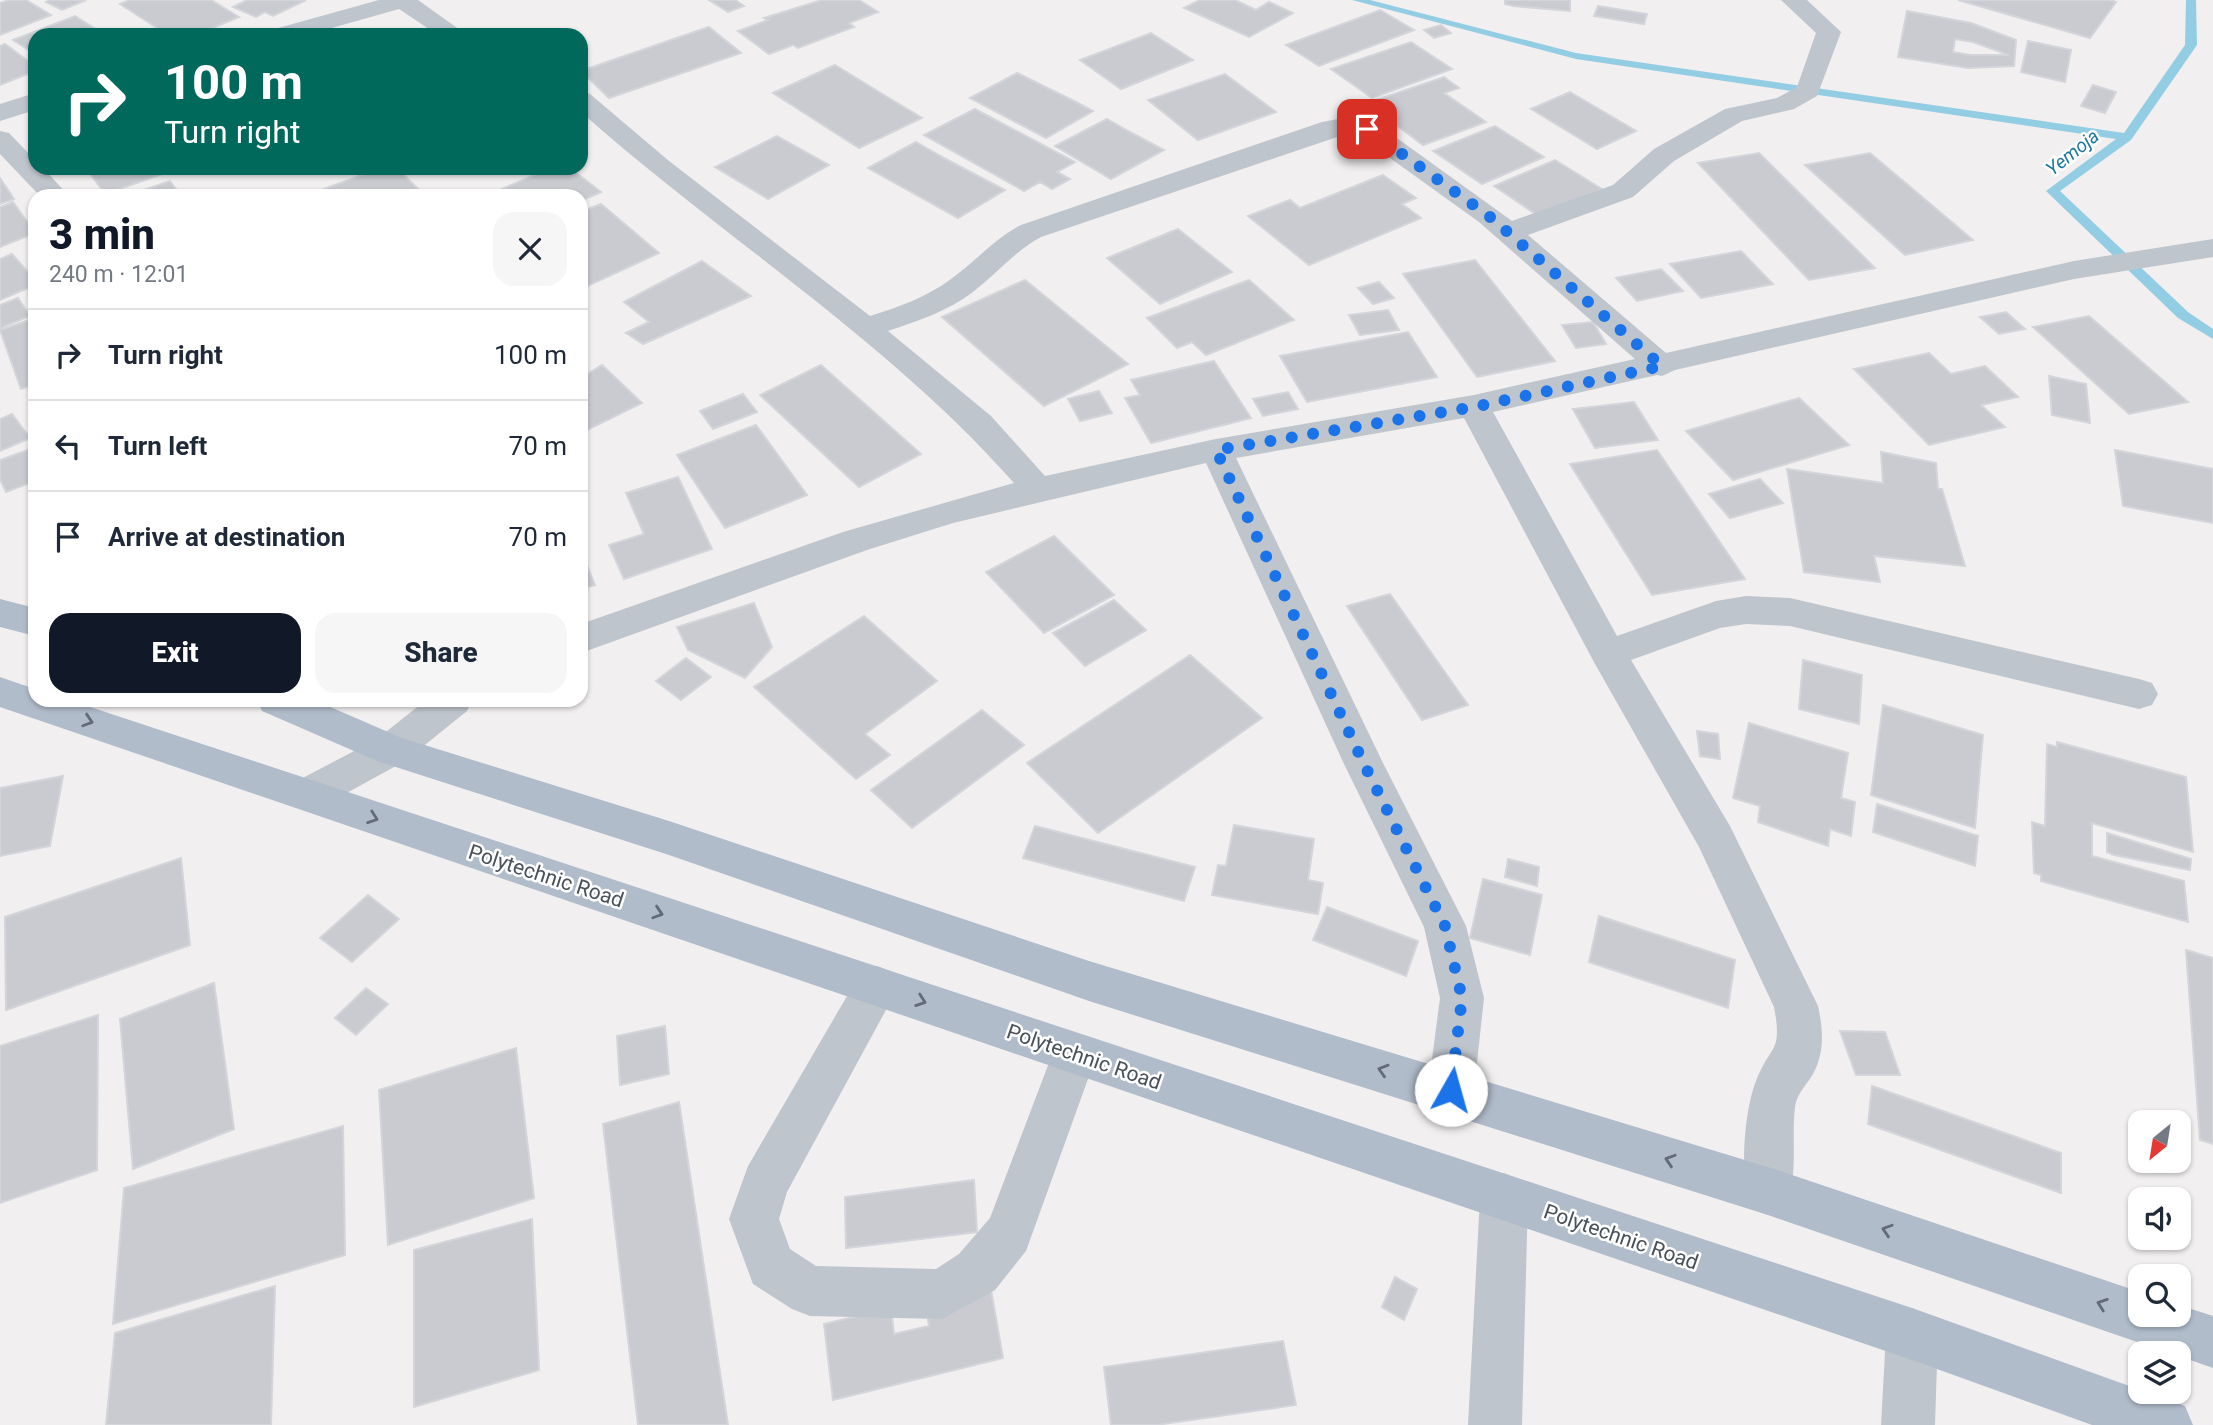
<!DOCTYPE html>
<html lang="en">
<head>
<meta charset="utf-8">
<style>
  body { margin:0; font-family:Roboto,sans-serif; background:#f6f6f7; color:#1f2937; height:100vh; display:flex; flex-direction:column; font-size:26px; white-space:nowrap }
  * { box-sizing:border-box; margin:0 }
  p { font-size:23px; color:#747a83 }
  .icon { flex:none; width:38px; height:38px; fill:none; stroke:currentColor; stroke-width:2; stroke-linecap:round; stroke-linejoin:round }
  .map { position:relative; flex:1; overflow:hidden }
  .side { position:absolute; left:28px; top:189px; width:560px; height:518px; display:flex; flex-direction:column; background:#fff; border-radius:21px; box-shadow:0 2px 5px #0004 }
  .side>* { flex:none }
  .hud { position:absolute; left:28px; top:28px; width:560px; height:147px; border-radius:21px; box-shadow:0 2px 5px #0004; background:#00695c; color:#fff; overflow:hidden }
  .needle { width:46px; rotate:210deg }
  .fabs { position:absolute; left:2128px; top:1110px; display:grid; gap:14px }
  .fabs a { display:grid; place-items:center; width:63px; height:63px; border-radius:14px; background:#fff; box-shadow:0 2px 5px #0004; font-size:35px }
  .pin { position:absolute; display:grid; place-items:center; width:60px; height:60px; color:#fff; margin:-30px; border-radius:14px; box-shadow:0 4px 10px #0006 }
  .me { position:absolute; width:77px; margin:-38px; rotate:7deg; stroke-linejoin:round; filter:drop-shadow(0 0 5px #0008) }
  .turn { display:flex; align-items:center; gap:24px; height:147px; padding:0 21px; font-size:32px }
  .turn .icon { width:91px; height:91px; stroke-width:2.5 }
  .turn b { display:block; font-size:49px; line-height:60px }
  .round { display:grid; place-items:center; flex:none; width:74px; height:74px; border-radius:21px; background:#f6f6f7 }
  .headline { display:flex; align-items:center; justify-content:space-between; height:119px; padding:0 21px }
  h1 { font-size:42px; font-weight:800; line-height:52px; color:#111827 }
  .cta { display:flex; gap:14px; margin-top:auto; padding:14px 21px }
  .cta a { flex:1; height:80px; border-radius:21px; background:#111827; color:#fff; font-size:28px; font-weight:800; line-height:80px; text-align:center }
  .cta a+a { background:#f6f6f7; color:#1f2937 }
  ul { padding:0; list-style:none }
  li { display:flex; align-items:center; gap:21px; height:91px; padding:0 21px; border-top:2px solid #e0e1e3 }
  li div { flex:1 }
  li b { display:block; font-size:26px }
  li em { font-style:normal }
  .map>svg:first-child { display:block }
  .lines { fill:none; stroke-linecap:round; stroke-linejoin:round }
  .stream { fill:#93cde3; fill-rule:evenodd }
  .building { fill:#c9cbd1; stroke:#d3d5da; stroke-width:2; fill-rule:evenodd }
  .minor { fill:#bfc5cc; fill-rule:evenodd }
  .major { fill:#b1bccb; fill-rule:evenodd }
  .oneway { stroke:#636c76 }
  .route { stroke:#1a73e8; stroke-width:12; stroke-dasharray:0 21.6 }
  .labels { text-anchor:middle; stroke-width:5; stroke-linejoin:round; paint-order:stroke }
  .far-water-label { font-size:19px; font-style:italic; fill:#1b789b; stroke:#fff }
  .street-label { font-size:21px; fill:#49515a; stroke:#fff }
</style>
</head>
<body>
<div class="map">
<svg width="2213" height="1425" viewBox="0 0 2213 1425">
  <rect width="100%" height="100%" fill="#f1efef"/>
  <g class="lines">
    <path class="stream" d="M1352,0h18l206,53 548,80 61,-88 1,-45h10l1,45 -66,95 -71,51 128,121 25,17v10l-35,-21 -132,-127 70,-52 -540,-80z"/>
  </g>
  <path class="building" d="M9,0h17l25,15 -51,20v-32z
    M50,0h36l-24,10 -16,-8z
    M130,0h81l28,17 -44,18h-27l-48,-31z
    M247,0h59l-33,16 -8,-4 -9,5 -23,-10z
    M709,0h26l9,6 -16,6z
    M822,0h37l19,12 -29,11 5,4 -56,21 -5,-3 -24,9 -31,-23 30,-11 -4,-2z
    M1200,0h35l21,10 13,-8 24,11 -44,24 -65,-29z
    M1505,0h65v11l-57,-5 -8,-2z
    M1958,0h152l6,2 -26,36z
    M1598,6l49,8 -3,10 -50,-8z
    M1380,10l34,20 -95,36 -33,-21z
    M1907,11l64,12 45,17 -2,26 -46,2 -70,-11zM1955,39l18,3 36,13h-39l-17,-3z
    M75,16l30,19h-70v19l-22,-14z
    M1441,25l10,8 -17,5 -10,-8z
    M709,27l32,26 -132,45 -28,-27z
    M1151,33l42,27 -72,29 -41,-29z
    M2028,41l43,9 -6,32 -44,-10z
    M1411,42l41,27 -80,29 -41,-29z
    M5,44l30,22v5l-35,14v-39z
    M835,65l54,33 33,20 -63,30 -86,-55z
    M1017,73l59,29 17,9 -47,27 -76,-40z
    M1225,74l51,38 -78,28 -50,-40z
    M1444,77l15,11 -15,5 42,29 -63,23 -56,-42z
    M2093,85l23,7 -11,21 -24,-7z
    M1570,92l66,39 -39,18 -66,-40z
    M975,109l100,53 -18,10 13,7 -18,10 -12,-7 -16,9 -100,-56z
    M1107,119l23,13 34,18 -53,29 -56,-33z
    M1495,126l49,31 -62,27 -49,-33z
    M777,136l52,29 -61,34 -53,-32z
    M916,142l28,16 61,32 -47,28 -90,-50z
    M1759,153l116,115 -66,12 -111,-117z
    M1870,153l103,87 -68,15 -100,-90z
    M1555,160l47,29 -62,28 -46,-31z
    M86,168h93l-74,26z
    M381,168h16l24,24 -10,4h-106z
    M551,168h19l31,24 -20,9v-5h-70l-9,-7z
    M1383,175l33,23 -14,6 19,14 -112,47 -61,-49 42,-16 10,8z
    M0,178l14,21 -14,5z
    M170,181l11,15h-54z
    M13,202l22,31 -35,14v-40z
    M601,204l58,49 -78,36v-77z
    M1178,229l54,43 -72,32 -53,-46z
    M1741,251l32,33 -72,14 -31,-34z
    M12,254l23,26v5l-35,15v-41z
    M1475,260l80,101 -78,16 -74,-103z
    M702,261l49,35 -108,48 -17,-11 23,-11 -25,-20z
    M1661,269l22,22 -46,10 -21,-23z
    M1025,280l16,13 87,71 -84,42 -102,-89z
    M1249,280l45,40 -88,35 -14,-13 -15,6 -30,-30z
    M1379,282l15,16 -21,6 -15,-16z
    M18,298l12,18 -30,12v-23z
    M1388,310l11,20 -39,5 -11,-20z
    M2006,312l19,17 -26,5 -19,-17z
    M2089,316l99,86 -59,12 -96,-87z
    M35,318v66l-14,5 -21,-59z
    M1593,322l13,22 -30,4 -14,-23z
    M1408,332l29,45 -130,25 -27,-46z
    M1929,353l22,21 34,-8 33,31 -37,8 24,22 -76,18 -75,-76z
    M1214,361l37,57 -100,25 -26,-45 15,-3 -9,-15z
    M602,365l40,38 -61,30v-55z
    M821,365l100,89 -62,33 -99,-92z
    M2049,376l37,8 4,39 -38,-8z
    M1099,391l13,22 -32,8 -12,-22z
    M1288,392l10,17 -35,7 -10,-17z
    M743,394l14,18 -44,17 -13,-18z
    M1799,398l50,47 -116,35 -47,-49z
    M1634,402l24,38 -63,8 -22,-39z
    M12,414l18,24 -30,13v-32z
    M756,425l51,70 -82,33 -48,-73z
    M28,450l2,4 5,-2v36l-3,-6 -26,10 -6,-13v-19z
    M1657,450l88,129 -93,16 -82,-131z
    M2115,450l98,19v54l-90,-17z
    M1881,452l55,11 2,26h4l23,77 -91,-10 6,26 -76,-10 -17,-103 96,14z
    M678,477l34,72 -88,30 -15,-34 35,-11 -18,-41z
    M1760,479l23,24 -53,15 -21,-24z
    M1054,536l60,59 -70,38 -58,-61z
    M581,551l14,34 -14,4z
    M1390,594l78,111 -46,15 -75,-114z
    M1114,600l32,30 -61,36 -32,-33z
    M754,603l18,44 -27,31 -57,-28 -11,-23z
    M864,616l73,65 -72,53 25,21 -34,24 -102,-92z
    M1190,655l72,63 -164,115 -71,-70z
    M686,658l25,19 -30,23 -25,-19z
    M1803,660l59,15 -3,49 -60,-15z
    M1883,705l100,30 -8,93 -104,-33z
    M982,710l42,35 -112,83 -41,-38z
    M1749,723l99,30 -7,45 14,4 -4,34 -21,-7 -2,17 -70,-24 2,-16 -27,-8z
    M1697,731l21,3 2,25 -20,-3z
    M2057,742l129,35 7,75 -101,-29v33l92,25 4,41 -147,-41v-6l-7,-2 -2,-51 13,4 2,-82 10,3z
    M63,776l-13,70 -50,10v-68z
    M1877,804l101,32 -3,30 -102,-34z
    M1234,825l80,14 -6,41 15,3 -5,31 -106,-19 6,-30 8,1z
    M1035,826l160,41 -11,34 -161,-43z
    M2107,833l84,26 -1,11 -76,-15 -7,-3z
    M181,858l9,87 -184,65 -1,-93z
    M1508,859l31,8 -2,19 -32,-9z
    M1483,879l59,16 -12,60 -60,-17z
    M368,895l31,24 -47,43 -32,-24z
    M1327,907l91,34 -12,35 -93,-36z
    M1599,916l136,44 -7,48 -139,-46z
    M2186,950l27,8v186l-13,-4z
    M214,983l20,146 -101,40 -13,-150z
    M366,988l22,16 -32,31 -21,-17z
    M98,1015l-1,155 -97,33v-157z
    M665,1026l4,48 -49,11 -3,-49z
    M1840,1031l45,1 15,43h-44z
    M516,1048l18,150 -146,47 -9,-155z
    M1872,1086l189,67v40l-193,-69z
    M679,1102l49,323h-90l-35,-301z
    M343,1126l2,129 -232,69 11,-136z
    M974,1180l3,52 -131,16 -1,-51z
    M532,1219l7,151 -125,37v-157z
    M1395,1277l22,12 -13,31 -22,-13z
    M990,1284l13,74 -170,42 -9,-76 67,-16 3,26 35,-8 -4,-27z
    M275,1286l-4,139h-165l9,-92z
    M1283,1341l13,64 -140,20h-45l-7,-58z"/>
  <g class="lines">
    <path class="minor" d="M379,0h39l49,35h-29l-39,-26 -92,26h-39l3,-5z
      M1781,0h26l34,32 -24,64 -23,13 -52,12 -68,40 -41,36 -105,38 138,118 408,-92 139,-22v18l-139,22 -399,91 -13,6 -5,-1 -164,37 124,224 99,-35 30,-5 44,2 349,81 13,4 6,11 -6,11 -13,4 -349,-83 -44,-2 -26,4 -89,32 99,166 88,180c5,23 7,46 -5,68 -7,12 -16,19 -18,33 -4,34 4,69 -10,101l-17,7 -17,-7c-12,-29 -7,-97 5,-127 14,-37 27,-27 18,-74l-75,-160 -104,-183 -131,-246 -228,40 147,305 83,163 18,72 -10,92 -7,16 -16,6 -16,-6 -7,-16 12,-92 -16,-71 -80,-163 -138,-301 -253,60 -86,27 -286,103v-29l262,-92 171,-49c-125,-142 -291,-245 -433,-371v-21l9,3 79,67 201,155c29,-9 57,-19 81,-37 24,-17 43,-40 70,-54l301,-103 27,-5 27,6 136,98 101,-36 41,-36 71,-40 52,-11 20,-11 19,-54zM1349,133l9,2 121,87 156,137 -161,36 -258,44 -171,37 -54,-60 -103,-85c30,-10 60,-20 85,-39 23,-18 42,-41 68,-55z
      M35,93v17l-35,11v-17z
      M0,131l9,2 26,27v8h8l26,28h-29l-40,-42z
      M426,700h46l-5,11 -62,50 -82,45 -14,5 -14,-5 -6,-12 6,-12 82,-43z
      M877,966l16,6 6,14 -112,206 -8,27 11,30 26,17 120,3 23,-15 31,-36 68,-179 16,-6 16,6 7,15 -71,197 -31,39 -53,29 -132,-3 -18,-7 -39,-25 -24,-65 19,-53 113,-194z
      M1504,1173l17,7 7,17 -6,228h-54l12,-228 7,-17z
      M1912,1308l18,8 8,18 -3,91h-54l5,-91 8,-18z"/>
    <path class="major" d="M0,599l35,9v28l-35,-9z
      M0,677l35,12v11h34l1843,608 273,98 8,19h-101l-180,-65 -1912,-653z
      M257,700h57l88,38 267,83 420,140 679,206 372,125v22h39v-9l34,11v52l-34,-12v-3h-10l-401,-138 -679,-214 -420,-146 -292,-94 -115,-50z"/>
  </g>
  <defs><path id="oneway-chevron" d="M-2-3.5L2.5 0L-2 3.5" fill="none" stroke-width="1.6" stroke-linecap="round" stroke-linejoin="round" transform="scale(1.75)"/></defs>
  <g class="oneway">
    <use href="#oneway-chevron" transform="translate(88 721) rotate(18)"/>
    <use href="#oneway-chevron" transform="translate(373 818) rotate(20)"/>
    <use href="#oneway-chevron" transform="translate(658 913) rotate(18)"/>
    <use href="#oneway-chevron" transform="translate(921 1001) rotate(19)"/>
    <use href="#oneway-chevron" transform="translate(1383 1070) rotate(-163)"/>
    <use href="#oneway-chevron" transform="translate(1670 1160) rotate(-162)"/>
    <use href="#oneway-chevron" transform="translate(1887 1230) rotate(-162)"/>
    <use href="#oneway-chevron" transform="translate(2102 1304) rotate(-161)"/>
  </g>
  <g class="lines">
    <path class="route" d="M1367,129l122,87 173,150 -188,41 -258,43 148,314 81,162 17,72 -11,92"/>
  </g>
  <g class="labels">
    <g class="far-water-label">
      <text transform="translate(2072 152) rotate(-38)" y="7">Yemoja</text>
    </g>
    <g class="street-label">
      <text transform="translate(546 876) rotate(18)" y="7">Polytechnic Road</text>
      <text transform="translate(1084 1057) rotate(19)" y="7">Polytechnic Road</text>
      <text transform="translate(1621 1237) rotate(19)" y="7">Polytechnic Road</text>
    </g>
  </g>
</svg>
<div class="fabs">
<a><svg class="needle" viewBox="-14 -14 28 28"><path d="M0-13l5 13h-10z" fill="#e53935"/><path d="M0 13l5-13h-10z" fill="#747a83"/></svg></a>
<a><svg class="icon" aria-label="sound" viewBox="0 0 24 24"><path d="M4 9h4l5-4v14l-5-4H4zM17 9q2 3 0 6"/></svg></a>
<a><svg class="icon" aria-label="search" viewBox="0 0 24 24"><circle cx="10" cy="10" r="6"/><path d="M15 15l6 6"/></svg></a>
<a><svg class="icon" aria-label="layers" viewBox="0 0 24 24"><path d="M12 4l9 5-9 5-9-5zM3 14l9 5 9-5"/></svg></a>
</div>
<div class="pin" style="left:1367px;top:129px;background:#d93025"><svg class="icon" aria-label="arrive" viewBox="0 0 24 24"><path d="M6 21V4h12l-3 4 3 4H6"/></svg></div>
<svg class="me" style="left:1451px;top:1090px" viewBox="-20 -20 40 40"><circle r="19" fill="#fff"/><path d="M0-13L10 11 0 6-10 11z" fill="#1a73e8"/></svg>
<div class="hud">
<div class="turn"><svg class="icon" aria-label="right" viewBox="0 0 24 24"><path d="M7 20v-9h11M14 6l5 5-5 5"/></svg><div><b>100 m</b>Turn right</div></div>
</div>
<section class="side">
<div class="headline"><div><h1>3 min</h1><p>240 m · 12:01</p></div><a class="round"><svg class="icon" aria-label="close" viewBox="0 0 24 24"><path d="M6 6l12 12M18 6L6 18"/></svg></a></div>
<ul>
<li><svg class="icon" aria-label="right" viewBox="0 0 24 24"><path d="M7 20v-9h11M14 6l5 5-5 5"/></svg><div><b>Turn right</b></div><em>100 m</em></li>
<li><svg class="icon" aria-label="left" viewBox="0 0 24 24"><path d="M17 20v-9H6M10 6l-5 5 5 5"/></svg><div><b>Turn left</b></div><em>70 m</em></li>
<li><svg class="icon" aria-label="arrive" viewBox="0 0 24 24"><path d="M6 21V4h12l-3 4 3 4H6"/></svg><div><b>Arrive at destination</b></div><em>70 m</em></li>
</ul>
<div class="cta"><a>Exit</a><a>Share</a></div>
</section>
</div>
</body>
</html>
